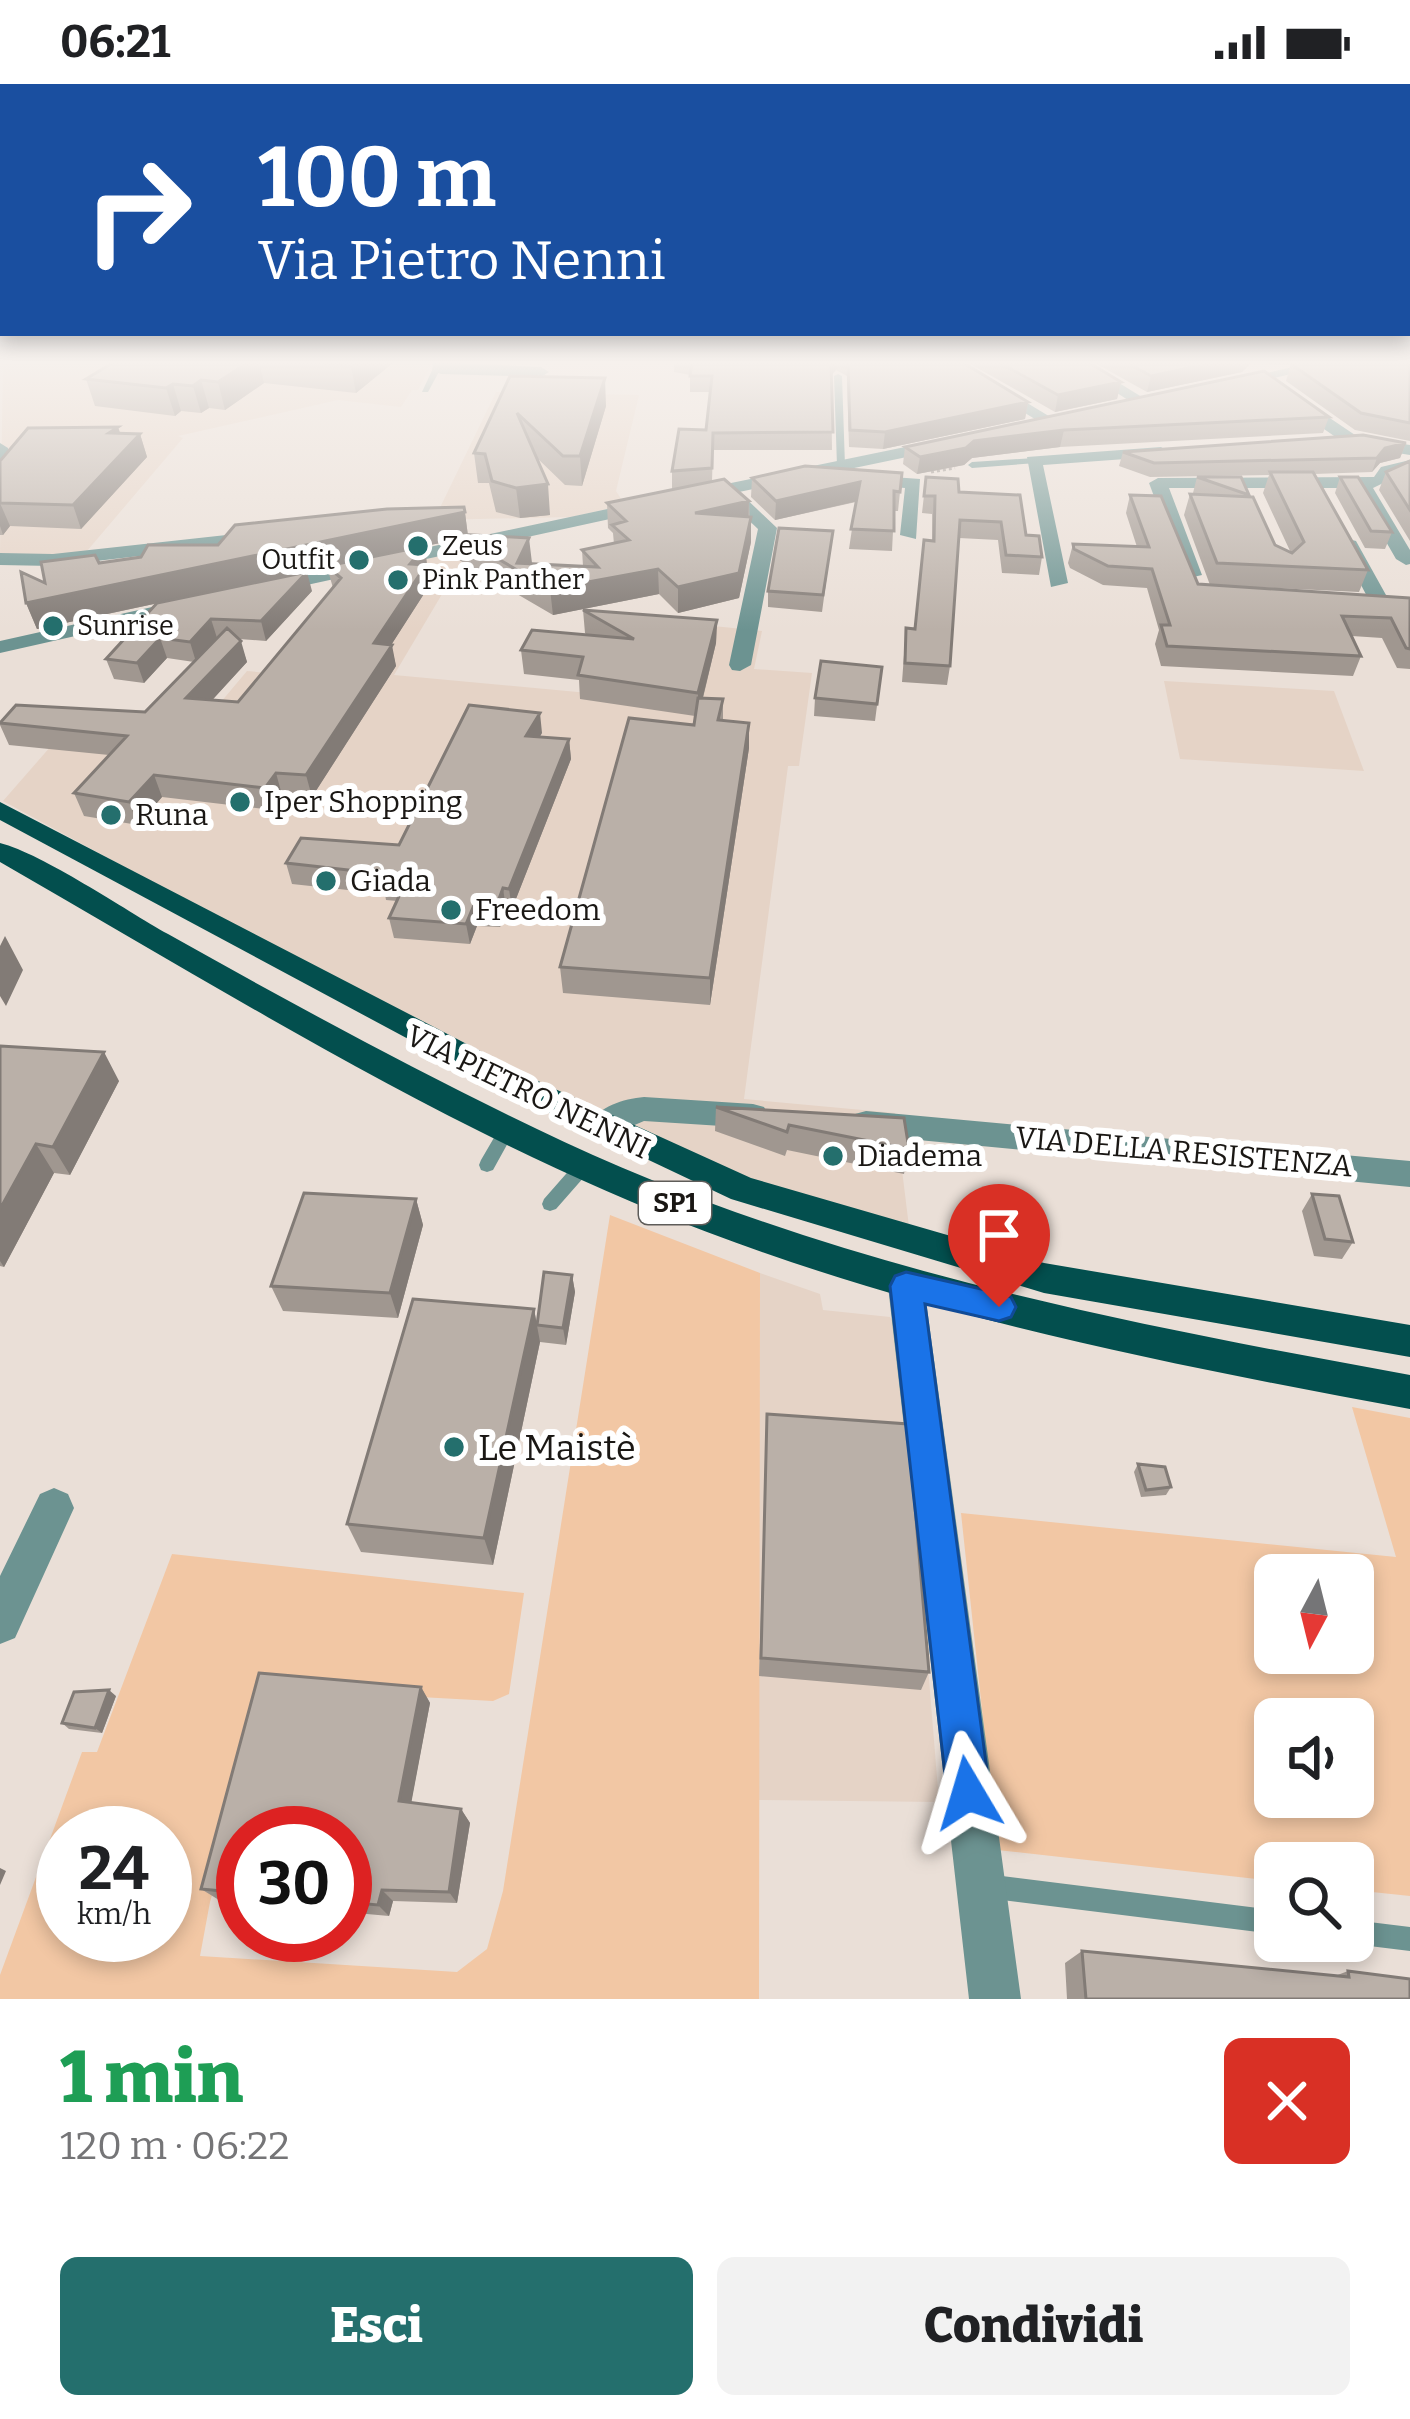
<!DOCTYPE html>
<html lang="it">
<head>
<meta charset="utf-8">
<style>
  body { margin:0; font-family:Bitter,serif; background:#f2f2f2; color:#202124; height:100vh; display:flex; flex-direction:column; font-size:45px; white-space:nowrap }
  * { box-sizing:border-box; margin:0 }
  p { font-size:39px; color:#757577 }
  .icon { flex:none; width:66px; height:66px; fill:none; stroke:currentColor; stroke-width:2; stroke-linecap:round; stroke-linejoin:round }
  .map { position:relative; height:1915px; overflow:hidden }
  .panel { display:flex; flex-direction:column; background:#fff; flex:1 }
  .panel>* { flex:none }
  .guide { position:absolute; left:0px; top:0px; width:1410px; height:252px; box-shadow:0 6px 18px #0003; background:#1a4fa0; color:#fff; overflow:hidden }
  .needle { width:78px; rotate:187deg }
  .tools { position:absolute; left:1254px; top:1470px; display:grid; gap:24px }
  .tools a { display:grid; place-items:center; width:120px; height:120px; border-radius:18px; background:#fff; box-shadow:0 6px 18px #0003; font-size:60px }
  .speed { position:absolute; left:36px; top:1722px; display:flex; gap:24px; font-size:60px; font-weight:700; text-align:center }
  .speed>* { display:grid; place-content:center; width:156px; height:156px; border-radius:50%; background:#fff; box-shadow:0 6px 18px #0003; line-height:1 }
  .speed small { font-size:30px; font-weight:400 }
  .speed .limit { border:18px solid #d22; background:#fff; color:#111 }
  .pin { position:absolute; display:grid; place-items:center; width:102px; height:102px; color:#fff; margin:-123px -51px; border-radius:50% 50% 50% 0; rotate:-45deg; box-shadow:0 0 12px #0007 }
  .pin .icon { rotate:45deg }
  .me { position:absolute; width:132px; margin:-66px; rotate:353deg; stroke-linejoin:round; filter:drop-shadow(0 0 9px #0008) }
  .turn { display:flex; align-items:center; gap:42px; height:252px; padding:0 60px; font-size:54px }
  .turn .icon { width:156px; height:156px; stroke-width:2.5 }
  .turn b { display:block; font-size:84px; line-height:102px }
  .round { display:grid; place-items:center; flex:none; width:126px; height:126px; border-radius:18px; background:#f2f2f2 }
  .overview { display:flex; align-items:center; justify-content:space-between; height:204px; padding:0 60px }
  h1 { font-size:72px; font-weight:800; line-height:90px; color:#1e9e55 }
  .cta { display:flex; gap:24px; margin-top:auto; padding:24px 60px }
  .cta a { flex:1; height:138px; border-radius:18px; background:#246f6d; color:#fff; font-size:48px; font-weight:800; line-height:138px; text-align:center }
  .cta a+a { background:#f2f2f2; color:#202124 }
  .status { display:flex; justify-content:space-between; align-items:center; height:84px; padding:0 60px; background:#fff; direction:ltr }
  .status svg { height:33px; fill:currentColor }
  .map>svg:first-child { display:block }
  .built { fill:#e5d3c6 }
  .green { fill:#f2c7a4; fill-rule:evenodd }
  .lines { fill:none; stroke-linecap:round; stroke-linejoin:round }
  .path { stroke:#9c948e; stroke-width:3; stroke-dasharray:3 3; stroke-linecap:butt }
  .service { fill:#6c9391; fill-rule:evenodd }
  .minor { fill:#6c9391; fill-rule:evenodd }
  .primary { fill:#034f4e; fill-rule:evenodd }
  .wall { fill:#a09790 }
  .shaded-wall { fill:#827b76 }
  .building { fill:#bab0a8; stroke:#827b76; stroke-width:3 }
  .route { fill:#1a73e8; stroke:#114b97; stroke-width:3 }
  .poi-dot { fill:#246f6d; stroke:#fff; stroke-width:4.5 }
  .labels { text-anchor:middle; stroke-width:12; stroke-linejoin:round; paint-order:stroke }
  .far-poi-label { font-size:27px; fill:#1a1714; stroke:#fff; text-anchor:start }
  .shield { fill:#fff; stroke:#5f5d5a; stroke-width:3 }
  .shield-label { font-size:27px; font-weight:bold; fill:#1a1714 }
  .poi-label { font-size:30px; fill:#1a1714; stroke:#fff; text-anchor:start }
  .street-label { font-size:30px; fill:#1a1714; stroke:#fff }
  .near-poi-label { font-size:36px; fill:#1a1714; stroke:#fff; text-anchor:start }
</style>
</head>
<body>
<div class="status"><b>06:21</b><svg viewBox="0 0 49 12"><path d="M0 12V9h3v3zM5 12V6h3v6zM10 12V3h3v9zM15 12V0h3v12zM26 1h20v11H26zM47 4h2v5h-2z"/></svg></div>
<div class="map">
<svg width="1410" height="1915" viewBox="0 0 1410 1915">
  <rect width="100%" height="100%" fill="#eadfd7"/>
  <path class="built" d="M3,278h430l-15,28h-6l-11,17 -63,-7 -160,36 5,2 -96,113 -34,5 -53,-1z
    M496,308l143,3 -23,96 9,14 -54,12 -137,3z
    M470,463l-76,128 205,19 46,-75 117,12 -8,38 58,4 -13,93h-11l-44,333 151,14 15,122 -166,-57 -150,-69 -276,-137 -315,-171 76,-87 120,14 48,-57 64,6 79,-113z
    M1164,597l170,10 30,80 -184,-12z
    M760,1189l60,21 3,16 67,7 11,18 38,467 -182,-2z"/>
  <path class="green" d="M610,1131l150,58 -1,726h-759v-24l82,-223h15l75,-198 352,39 -15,101 -16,7 -220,-12 -63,213 -10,54 257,16 30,-23 16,-58zM63,1749h102v102h-102z
    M1352,1323l58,11v478l-57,-6v-27h-78v18l-278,-31 -36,-337 435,44zM1275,1491h78v78h-78zM1275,1635h78v78h-78z"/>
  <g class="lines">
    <path class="path" d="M931,388l24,-4"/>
    <path class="service" d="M434,282l7,2 -13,24h-6z
      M838,290l4,2 3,90 -4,3 -4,-3 -3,-90z
      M1034,374l3,1v4l-65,5 -4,-3 4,-3z
      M508,1038l6,2 2,4 -2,4 -21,38 -6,2 -6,-2 -2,-5 2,-5 21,-36z
      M586,1072l6,2 2,5 -2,5 -36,41 -6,2 -6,-2 -2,-5 2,-5 36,-41z
      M986,1790l289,36v24l-289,-36 -9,-3 -3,-9 3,-9z
      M1353,1836l57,7v24l-57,-7 -8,-3h8z"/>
    <path class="minor" d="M433,278l108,5 8,5 -8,5 -100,-3 -9,-3z
      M942,278h17l98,59 -14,3z
      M1068,278h17l65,40 -14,3z
      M1314,278h27l-109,26 -8,-5z
      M1291,316h12l55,37 52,8v10l-63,-10 -56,-39z
      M944,355l6,1v8l-211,44 38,36 -26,137 -11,6 -8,-1 -3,-5 29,-136 -36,-34 -24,5 -9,-5 3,-4z
      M0,359l8,5 1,8 -9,5z
      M1161,363l8,5 -2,4 -124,9 25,118 -17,4 -24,-130z
      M1410,376v10l-37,18 37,62v14l-4,1 -10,-6 -41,-71h-186l33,87 -17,4 -36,-96 9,-5 216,-1 7,-10z
      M865,391l55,4 -4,60 -16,-4 5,-47 -46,-4 -3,-4z
      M645,417l9,5 -3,4 -381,83 -10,-6 10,-6z
      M263,447l9,6 -2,4 -217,25 -53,-1v-12l53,1z
      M1340,453l16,4 35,63 -3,4 -17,-4 -33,-63z
      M188,515l7,2v8l-195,44v-12z
      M644,1013l109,7 11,3 5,9 -5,9 -11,3 -109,-7 -40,17 -11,-3 -5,-9c11,-20 35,-27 56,-29z
      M866,1027l544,50v26l-544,-52 -11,-3 -5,-9 5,-9z
      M906,1187l13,4 5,11 97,713h-52l-81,-713 5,-11z
      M54,1404l14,6 6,14 -59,130 -15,6v-68l40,-82z"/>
    <path class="primary" d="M0,718l544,282 207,94 293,85 366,62v32l-366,-64 -313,-94 -209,-99 -522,-280z
      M0,759c43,11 125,67 168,91 121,68 244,135 369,195 276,134 574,192 873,246v34c-238,-44 -476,-91 -703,-177 -249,-94 -477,-238 -707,-370z"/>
  </g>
  <path class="wall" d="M114,278h280l-38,31 -92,-10 -39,27 -16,-2 -8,5 -20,-2 -6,5 -80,-10 -9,-27z
    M674,278h288l66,40 -3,17 -142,30 -34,-2 -2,-71 -11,-6 -5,5 1,75h-119l-1,31 37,20 2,41 -12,56 -61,15 -19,-19 -106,21 -94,-55 -3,-20 -31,6 4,40 -38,59 5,21 -84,131 -30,-2 -10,15 -110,-13 -24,28 -54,-9 -10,-23 35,-38 -100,-10 -9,-20v-4l145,-9 49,-50 -27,-4 -23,25 -30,-4 -8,-20 51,-56 155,-12 -46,50 -27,-2 8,23 -35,38 26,2 95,-114 -6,-21 -290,62 -11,-26 19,-20 54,-20 365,-56 4,28 64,28 51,3 -1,-16 32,-6 -1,-11 -5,-5 -1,-25 65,-14v-18l34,-41 5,-38h-21v-17l-16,-3z
    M967,278h121l33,20 -4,17 -62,13z
    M1093,278h317v79l-55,-11 -69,-49 5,-17h2l-9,1 -32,-3 -10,10 -95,20z
    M1264,287l65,46 -6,16 -263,14 -88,11 -8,7 -47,9 -14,-10 2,-17z
    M510,292l96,30 -24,80 -17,-1 -29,-28 14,58 -30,3 -24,-6 -7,-29h-11l-4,-30z
    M120,350h20l7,23 -66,72 -71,-3 -7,9h-3v-74z
    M1406,359l-6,15 -20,5 -8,9 -58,2 54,96 -9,22 -149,-7 -26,-70 6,-21 9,1 -6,-2 4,-16 52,18 26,50 16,8 -28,-60 6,-18 -119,2 -31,-11 4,-14z
    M1410,377v80l-31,-51 7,-18z
    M902,389l-4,38h-4l-2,40 -43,-2 7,-47 -81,18 -24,-23 1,-19z
    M926,393l33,15 67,43 16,22 -3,18 -37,-2 -4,-33 -39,-2 -9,128 -3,19 -45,-3 4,-54 9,1 17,-88v-27l-10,-1z
    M1340,393l52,55 -7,17 -20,-1 -30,-55z
    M1130,411l68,89 212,14v71l-13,-1 -15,-30 -30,-2 9,20 -8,20 -192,-10 -6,-22 4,-14 -12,-42 -44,-3 -33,-17 -2,-5 5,-19 64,3 -11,-34z
    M833,447l-11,81 -54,-5v-16z
    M583,526l134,10 -1,23 -13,55 20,1v21l26,28 -39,257 -147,-12 -3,-26 134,-242 1,-9 -115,-17 -1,-19 -55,-6 -3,-24 66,-15 -2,-2z
    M882,583l-7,54 -61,-5 1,-18z
    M542,649l-3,4 30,2 2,20 -59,150h-6l-6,18 -23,-1 -7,18 -76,-6 -5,-20 8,-17 -11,-1 -1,-6 -93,-10 -6,-21 113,-18z
    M0,962l119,35 -49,94 -16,-2 -50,94 -4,-1z
    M716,1023l193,42 -5,25 -117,-24 -2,6 -70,-25z
    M1312,1110l41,48 -11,17 -28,-3 -12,-45z
    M416,1115l7,26 -25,93 -115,-7 -12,-25z
    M572,1191l3,17 -9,53 -26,-3 -47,223 -132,-13 -14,-28 187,-215 3,16z
    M767,1330l162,258 -8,18 -162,-14z
    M1138,1380l33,23 -5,8 -25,2 -7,-25z
    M259,1589l162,14 9,16 -19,99 50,7 9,14 -13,80 -64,-2 -4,15 -44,-4v-79h-102v70l-24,-3 -18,-11z
    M116,1612l-14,37 -33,-4 -7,-6z
    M1082,1867l253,25 13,-5 62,28h-343l-2,-36z"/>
  <path class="shaded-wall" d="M249,278h10l5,21 -39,27 -7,-28z
    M356,278h38l-38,31 -5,-27z
    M830,278h7l-1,8 -6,6z
    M1218,278h34l-10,10 -95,20 4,-16z
    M605,294l1,28 -24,80 -2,-30z
    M201,296l8,28 -8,5 -8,-27z
    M1121,298l-4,17 -62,13 3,-17z
    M173,300l8,27 -6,5 -9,-28z
    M1028,318l-3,17 -142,30 2,-17z
    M118,343l8,22 14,-15 7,23 -66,72 -8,-24 36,-72z
    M1064,346l-4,17 -88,11 -8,7 -47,9 3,-17 54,-16z
    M1406,359l-6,15 -20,5 -8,9 5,-14 8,-10z
    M860,398l-2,19 -83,19 1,-19z
    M548,400l2,31 -30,3 -4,-30z
    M749,417l-1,25 -53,-13z
    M0,419l10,23 -7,9 -3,-9z
    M465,428l3,25 -13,-3 1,6 -31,6 4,40 -50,78 -5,-21 36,-79 14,-18 -387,83 -11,-26z
    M751,433v25l-12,56 -61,15v-26z
    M529,454l3,25h-15z
    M658,485l1,25 -106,21 -3,-26z
    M307,488l5,19 -46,50 -5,-20z
    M211,535l6,19 -21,24 -6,-20z
    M717,536l-1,23 -18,74v-24z
    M160,554l7,20 -23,25 -7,-20z
    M241,557l6,21 -53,58 -8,-22z
    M392,561l4,21 -84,131 -6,-22z
    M540,629l2,20 -13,23 -3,-20z
    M749,639v25l-39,257v-27z
    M569,655l2,20 -59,150 -3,-20z
    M276,689l6,22 -10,15 -7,-22z
    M154,691l8,22 -24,28 -9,-23z
    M503,804l3,21 -6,18 -4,-20z
    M474,821l3,21 -7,18 -4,-20z
    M5,852l18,34 -17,36 -6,-10v-50z
    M104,968l15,29 -49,94 -17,-28z
    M36,1060l18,29 -50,94 -4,-6v-52z
    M416,1115l7,26 -25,93 -8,-25z
    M572,1191l3,17 -9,53 -3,-17z
    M534,1225l6,33 -47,223 -9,-27z
    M421,1603l9,16 -21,112 -10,-14z
    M109,1606l7,6 -14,37 -7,-5z
    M461,1725l9,14 -13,80 -8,-11z
    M0,1784l6,3 -6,14z
    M382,1806l11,11 -4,15 -11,-11z"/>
  <path class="building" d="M114,278h135l-31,20 -17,-2 -8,6 -20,-2 -7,4 -80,-9z
    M313,278h43l-5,4z
    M692,278h139l2,70 -120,1 -1,35 -40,3 7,-42 27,1 6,-54h-22z
    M848,278h114l66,40 -143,30 -35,-2z
    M998,278h90l33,20 -63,13z
    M1126,278h92l-67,14z
    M1302,278h108v61l-49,-10 -70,-49z
    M1264,287l65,46 -265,13 -90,11 -8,7 -46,9 -15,-10z
    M510,292l95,2 -25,78h-17l-46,-43 31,71 -32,4 -24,-7 -7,-27 -11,-1z
    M118,343l-9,6 31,1 -67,71 -73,-2v-42l28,-33z
    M1363,351l43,8 -21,5 -8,10 -223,5 -31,-11z
    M1410,377v49l-24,-38z
    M805,382l97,7 -2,19 -6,-1v40l-43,-2 9,-47 -84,19 -24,-23z
    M1270,388h43l55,98 -151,-7 -27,-69 63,3 22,48 17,8 12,-11z
    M926,393l32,2 1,13 61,3 6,40 13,1 3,21 -36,-2 -5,-33 -41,-2 -10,146 -45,-3 1,-35 9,1 9,-89 10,1 1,-45h-11z
    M1197,393h44l8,18z
    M1340,393h18l34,55 -21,-1z
    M724,395l25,22 -54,12 56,4 -12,56 -61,14 -20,-18 -108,20 -95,-55 74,4 -12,25 81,4 -16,-17 47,-10 -17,-15 14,-4 -19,-18z
    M1130,411l31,1 37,88 212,14v51l-4,-1 -15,-30 -49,-2 19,40 -194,-10 -6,-21h9l-18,-56 -44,-3 -34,-17 -1,-5 76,3z
    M464,423l1,5 -439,91 -5,-31 24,11 -4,-21 54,-7 4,8 42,-6 7,-12h70l17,-20 152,-16z
    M779,444l54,3 -10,64 -55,-4z
    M425,462l-15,18 16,1 -52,78 18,2 -86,130 -30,-2 -11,15 -111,-13 -25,27 -55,-9 53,-57 -127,-13 16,-18 129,7 82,-84 14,13 -55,57 52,4 103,-124 -14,-12z
    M307,488l-46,49 -50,-2 -21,23 -30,-4 -23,25 -31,-4 51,-56z
    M583,526l134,10 -19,73 -120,-18 5,-18 -62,-7 11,-20 102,9z
    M821,577l61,6 -5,37 -62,-6z
    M698,614l25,1 -5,21 31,3 -39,255 -150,-11 69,-249 65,7z
    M469,621l71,8 -14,23 43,3 -60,150 -6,-1 -7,19 -22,-2 -8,19 -77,-6 17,-37 -24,-2 2,-5 -98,-11 15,-25 98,7z
    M0,962l104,6 -51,95 -17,-3 -36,65z
    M716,1023l188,11 5,31 -120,-24 -2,7z
    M304,1109l112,6 -26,94 -119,-7z
    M1312,1110l27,2 14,46 -28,-3z
    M544,1188l28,3 -9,53 -26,-3z
    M413,1215l121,10 -50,229 -137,-14z
    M767,1330l141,10 21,248 -168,-14z
    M1138,1380l27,3 6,20 -25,3z
    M259,1589l162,14 -22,114 62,8 -12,83 -67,-2 -4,15 -33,-3v-69h-102v60l-42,-4z
    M109,1606l-14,38 -33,-5 12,-31z
    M1082,1867l267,26 -1,-6 62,8v20h-324z"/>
  <linearGradient id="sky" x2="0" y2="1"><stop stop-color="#99a3af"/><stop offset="0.51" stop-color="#f6f1ed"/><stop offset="1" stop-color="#f6f1ed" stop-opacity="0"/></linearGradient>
  <rect width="1410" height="546" fill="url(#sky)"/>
  <path class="route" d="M906,1188l93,21 12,4 5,10 -5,10 -12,4 -74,-17 65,489 -7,15 -15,6 -15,-6 -6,-15 -57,-507 5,-10z"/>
  <g class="poi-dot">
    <circle cx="418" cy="462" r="12"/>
    <circle cx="359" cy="476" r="12"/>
    <circle cx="398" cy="496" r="12"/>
    <circle cx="53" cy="542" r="12"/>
    <circle cx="240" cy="718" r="12"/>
    <circle cx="111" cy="731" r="12"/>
    <circle cx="326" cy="797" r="12"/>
    <circle cx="451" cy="826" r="12"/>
    <circle cx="833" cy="1072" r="12"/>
    <circle cx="454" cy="1363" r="12"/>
  </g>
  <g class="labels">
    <g class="far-poi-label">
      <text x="442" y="471">Zeus</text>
      <text x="335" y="485" text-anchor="end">Outfit</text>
      <text x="422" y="505">Pink Panther</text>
      <text x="77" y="551">Sunrise</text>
    </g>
    <rect class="shield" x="639" y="1098" width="72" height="42" rx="9"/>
    <g class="shield-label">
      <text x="675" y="1128">SP1</text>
    </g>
    <g class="poi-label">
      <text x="264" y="728">Iper Shopping</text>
      <text x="135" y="741">Runa</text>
      <text x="350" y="807">Giada</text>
      <text x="475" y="836">Freedom</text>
      <text x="857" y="1082">Diadema</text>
    </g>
    <g class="street-label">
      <text transform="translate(528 1008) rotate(26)" y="10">VIA PIETRO NENNI</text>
      <text transform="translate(1184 1068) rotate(5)" y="10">VIA DELLA RESISTENZA</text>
    </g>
    <g class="near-poi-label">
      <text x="478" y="1376">Le Maistè</text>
    </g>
  </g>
</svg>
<div class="tools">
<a><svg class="needle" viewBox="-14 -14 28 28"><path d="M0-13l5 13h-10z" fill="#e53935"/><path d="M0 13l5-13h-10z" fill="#757577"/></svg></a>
<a><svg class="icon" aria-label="sound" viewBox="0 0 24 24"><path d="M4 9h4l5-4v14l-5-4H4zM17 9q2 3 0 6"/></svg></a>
<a><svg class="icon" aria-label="search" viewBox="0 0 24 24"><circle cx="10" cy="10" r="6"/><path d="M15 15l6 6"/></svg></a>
</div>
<div class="speed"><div>24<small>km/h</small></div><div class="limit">30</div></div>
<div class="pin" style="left:999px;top:1223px;background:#d93025"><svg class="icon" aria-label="arrive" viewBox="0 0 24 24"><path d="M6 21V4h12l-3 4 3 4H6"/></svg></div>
<svg class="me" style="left:968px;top:1709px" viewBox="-20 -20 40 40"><path d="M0-17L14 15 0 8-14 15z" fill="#1a73e8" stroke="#fff" stroke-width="4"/></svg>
<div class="guide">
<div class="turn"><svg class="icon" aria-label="right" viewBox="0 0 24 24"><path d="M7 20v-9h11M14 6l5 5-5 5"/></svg><div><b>100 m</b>Via Pietro Nenni</div></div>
</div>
</div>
<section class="panel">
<div class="overview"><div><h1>1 min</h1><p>120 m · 06:22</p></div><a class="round" style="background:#d93025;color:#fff"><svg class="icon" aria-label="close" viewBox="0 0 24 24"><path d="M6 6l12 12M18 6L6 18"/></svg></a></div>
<div class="cta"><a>Esci</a><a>Condividi</a></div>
</section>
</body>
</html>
